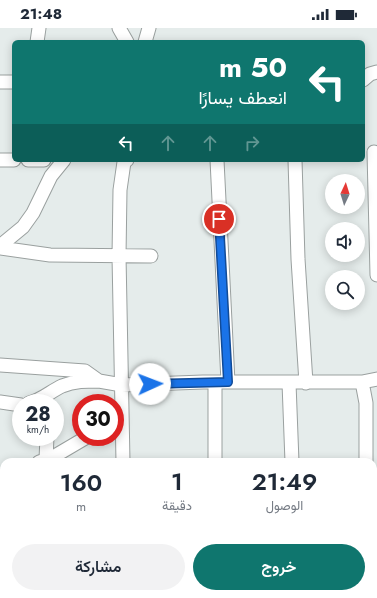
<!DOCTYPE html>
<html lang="ar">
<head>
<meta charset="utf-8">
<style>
  body { margin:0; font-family:Jost,Vazirmatn,sans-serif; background:#f2f2f3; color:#1f2937; direction:rtl; height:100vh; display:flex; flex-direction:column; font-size:15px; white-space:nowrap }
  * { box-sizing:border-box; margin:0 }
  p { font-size:13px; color:#747a83 }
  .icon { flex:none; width:22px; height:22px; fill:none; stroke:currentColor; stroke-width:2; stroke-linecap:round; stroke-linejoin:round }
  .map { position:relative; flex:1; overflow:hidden; direction:ltr }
  .drawer { position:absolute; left:0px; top:430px; width:377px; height:140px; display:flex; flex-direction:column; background:#fff; border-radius:12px 12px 0 0; box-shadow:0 2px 10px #0003; direction:rtl }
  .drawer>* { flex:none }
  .hud { position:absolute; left:12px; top:12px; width:353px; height:122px; border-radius:6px; box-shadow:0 2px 10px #0003; direction:rtl; background:#0f766e; color:#fff; overflow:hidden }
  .needle { width:26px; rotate:4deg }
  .buttons { position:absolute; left:325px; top:146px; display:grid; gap:8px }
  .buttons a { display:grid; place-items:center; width:40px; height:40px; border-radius:50%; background:#fff; box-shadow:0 2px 10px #0003; font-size:20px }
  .speed { position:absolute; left:12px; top:366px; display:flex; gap:8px; font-size:20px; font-weight:700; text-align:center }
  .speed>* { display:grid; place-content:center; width:52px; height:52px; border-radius:50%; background:#fff; box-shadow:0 2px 10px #0003; line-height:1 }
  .speed small { font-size:10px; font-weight:400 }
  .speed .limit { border:6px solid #d22; background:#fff; color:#111 }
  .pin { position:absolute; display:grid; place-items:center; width:34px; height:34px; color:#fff; margin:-17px; border:2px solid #fff; border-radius:50%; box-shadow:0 1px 4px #0007 }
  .me { position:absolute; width:44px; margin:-22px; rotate:88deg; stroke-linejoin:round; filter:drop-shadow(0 0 3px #0008) }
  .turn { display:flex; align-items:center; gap:14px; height:84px; padding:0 12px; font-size:18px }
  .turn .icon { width:52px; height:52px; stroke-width:2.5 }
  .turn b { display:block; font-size:28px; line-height:34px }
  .lanes { display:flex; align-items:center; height:38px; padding:0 12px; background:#0003; justify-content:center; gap:20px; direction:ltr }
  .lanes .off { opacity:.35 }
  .eta { display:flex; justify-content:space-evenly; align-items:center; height:68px; text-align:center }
  .eta b { font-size:24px; font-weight:600; line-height:28px }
  .button { display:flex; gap:8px; margin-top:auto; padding:8px 12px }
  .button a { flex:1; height:46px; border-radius:24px; background:#0f766e; color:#fff; font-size:16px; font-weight:600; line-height:46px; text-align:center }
  .button a+a { background:#f2f2f3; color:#1f2937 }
  .status { display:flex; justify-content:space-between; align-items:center; height:28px; padding:0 20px; background:#fff; direction:ltr }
  .status svg { height:11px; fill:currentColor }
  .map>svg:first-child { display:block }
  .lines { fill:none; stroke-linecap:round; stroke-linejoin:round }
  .minor-casing { stroke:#9aa09f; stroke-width:15 }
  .minor { stroke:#fff; stroke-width:13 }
  .route-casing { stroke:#114b97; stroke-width:10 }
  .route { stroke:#1a73e8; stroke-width:7 }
</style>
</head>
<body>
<div class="status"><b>21:48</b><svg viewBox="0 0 49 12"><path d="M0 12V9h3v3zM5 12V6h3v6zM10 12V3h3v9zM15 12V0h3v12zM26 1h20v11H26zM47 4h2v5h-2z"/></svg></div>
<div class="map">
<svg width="377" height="570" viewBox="0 0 377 570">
  <rect width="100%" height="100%" fill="#e5eceb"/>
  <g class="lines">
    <g class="minor-casing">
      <path id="minor" d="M119,0l8,14
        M37,14l2,-14
        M145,14l4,-14
        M363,52l7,-6 7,-2
        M0,54h14
        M374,124l3,123
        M0,132h14
        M28,132h16
        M217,132l11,222
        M295,132l3,99 8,124
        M0,218l23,-19 10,-14 18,-37 13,-16
        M0,220l50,7 101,1
        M0,337l85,6 14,10 23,4 81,-3h159l15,-3
        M215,354v80
        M362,354l4,21v59
        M289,355l3,79
        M0,374l21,3
        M29,375c13,-3 22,-12 33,-17 12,-5 25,-5 37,-5
        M46,431l1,-22
        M39,434l14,-5 34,-20
        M123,434l-4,-206 1,-66 4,-28 3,-2
        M0,448l4,-1
        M0,524l4,-12
        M373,555h4
        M126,566v4
        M236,566v4
        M311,566v4"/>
    </g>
    <use href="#minor" class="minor"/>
  </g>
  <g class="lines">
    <g class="route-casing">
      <path id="route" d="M150,356l78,-2 -9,-163"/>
    </g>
    <use href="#route" class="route"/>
  </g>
</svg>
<div class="buttons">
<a><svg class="needle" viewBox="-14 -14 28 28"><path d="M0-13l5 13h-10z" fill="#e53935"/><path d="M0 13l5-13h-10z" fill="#747a83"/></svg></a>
<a><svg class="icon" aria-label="sound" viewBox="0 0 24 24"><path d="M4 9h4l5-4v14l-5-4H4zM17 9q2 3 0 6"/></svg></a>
<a><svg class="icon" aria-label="search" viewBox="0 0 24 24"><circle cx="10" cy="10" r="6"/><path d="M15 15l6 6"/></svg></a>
</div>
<div class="speed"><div>28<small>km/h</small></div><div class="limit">30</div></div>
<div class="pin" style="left:219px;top:191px;background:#d93025"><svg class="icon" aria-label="arrive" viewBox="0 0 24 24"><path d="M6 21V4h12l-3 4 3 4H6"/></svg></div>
<svg class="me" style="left:150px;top:356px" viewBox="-20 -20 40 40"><circle r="19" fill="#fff"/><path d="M0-13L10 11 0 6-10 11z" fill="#1a73e8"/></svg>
<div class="hud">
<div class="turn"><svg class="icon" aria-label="left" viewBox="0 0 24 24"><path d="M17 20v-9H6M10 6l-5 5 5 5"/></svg><div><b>50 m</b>انعطف يسارًا</div></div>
<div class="lanes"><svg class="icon" aria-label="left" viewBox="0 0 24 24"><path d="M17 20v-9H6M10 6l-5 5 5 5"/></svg><svg class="icon off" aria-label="ahead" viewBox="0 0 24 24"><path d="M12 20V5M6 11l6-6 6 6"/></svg><svg class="icon off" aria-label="ahead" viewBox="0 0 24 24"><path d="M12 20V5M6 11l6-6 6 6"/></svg><svg class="icon off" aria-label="right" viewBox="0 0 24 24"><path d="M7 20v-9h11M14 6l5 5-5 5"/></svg></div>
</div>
<section class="drawer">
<div class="eta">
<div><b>21:49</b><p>الوصول</p></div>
<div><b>1</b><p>دقيقة</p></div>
<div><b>160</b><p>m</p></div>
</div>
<div class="button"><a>خروج</a><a>مشاركة</a></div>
</section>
</div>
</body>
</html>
